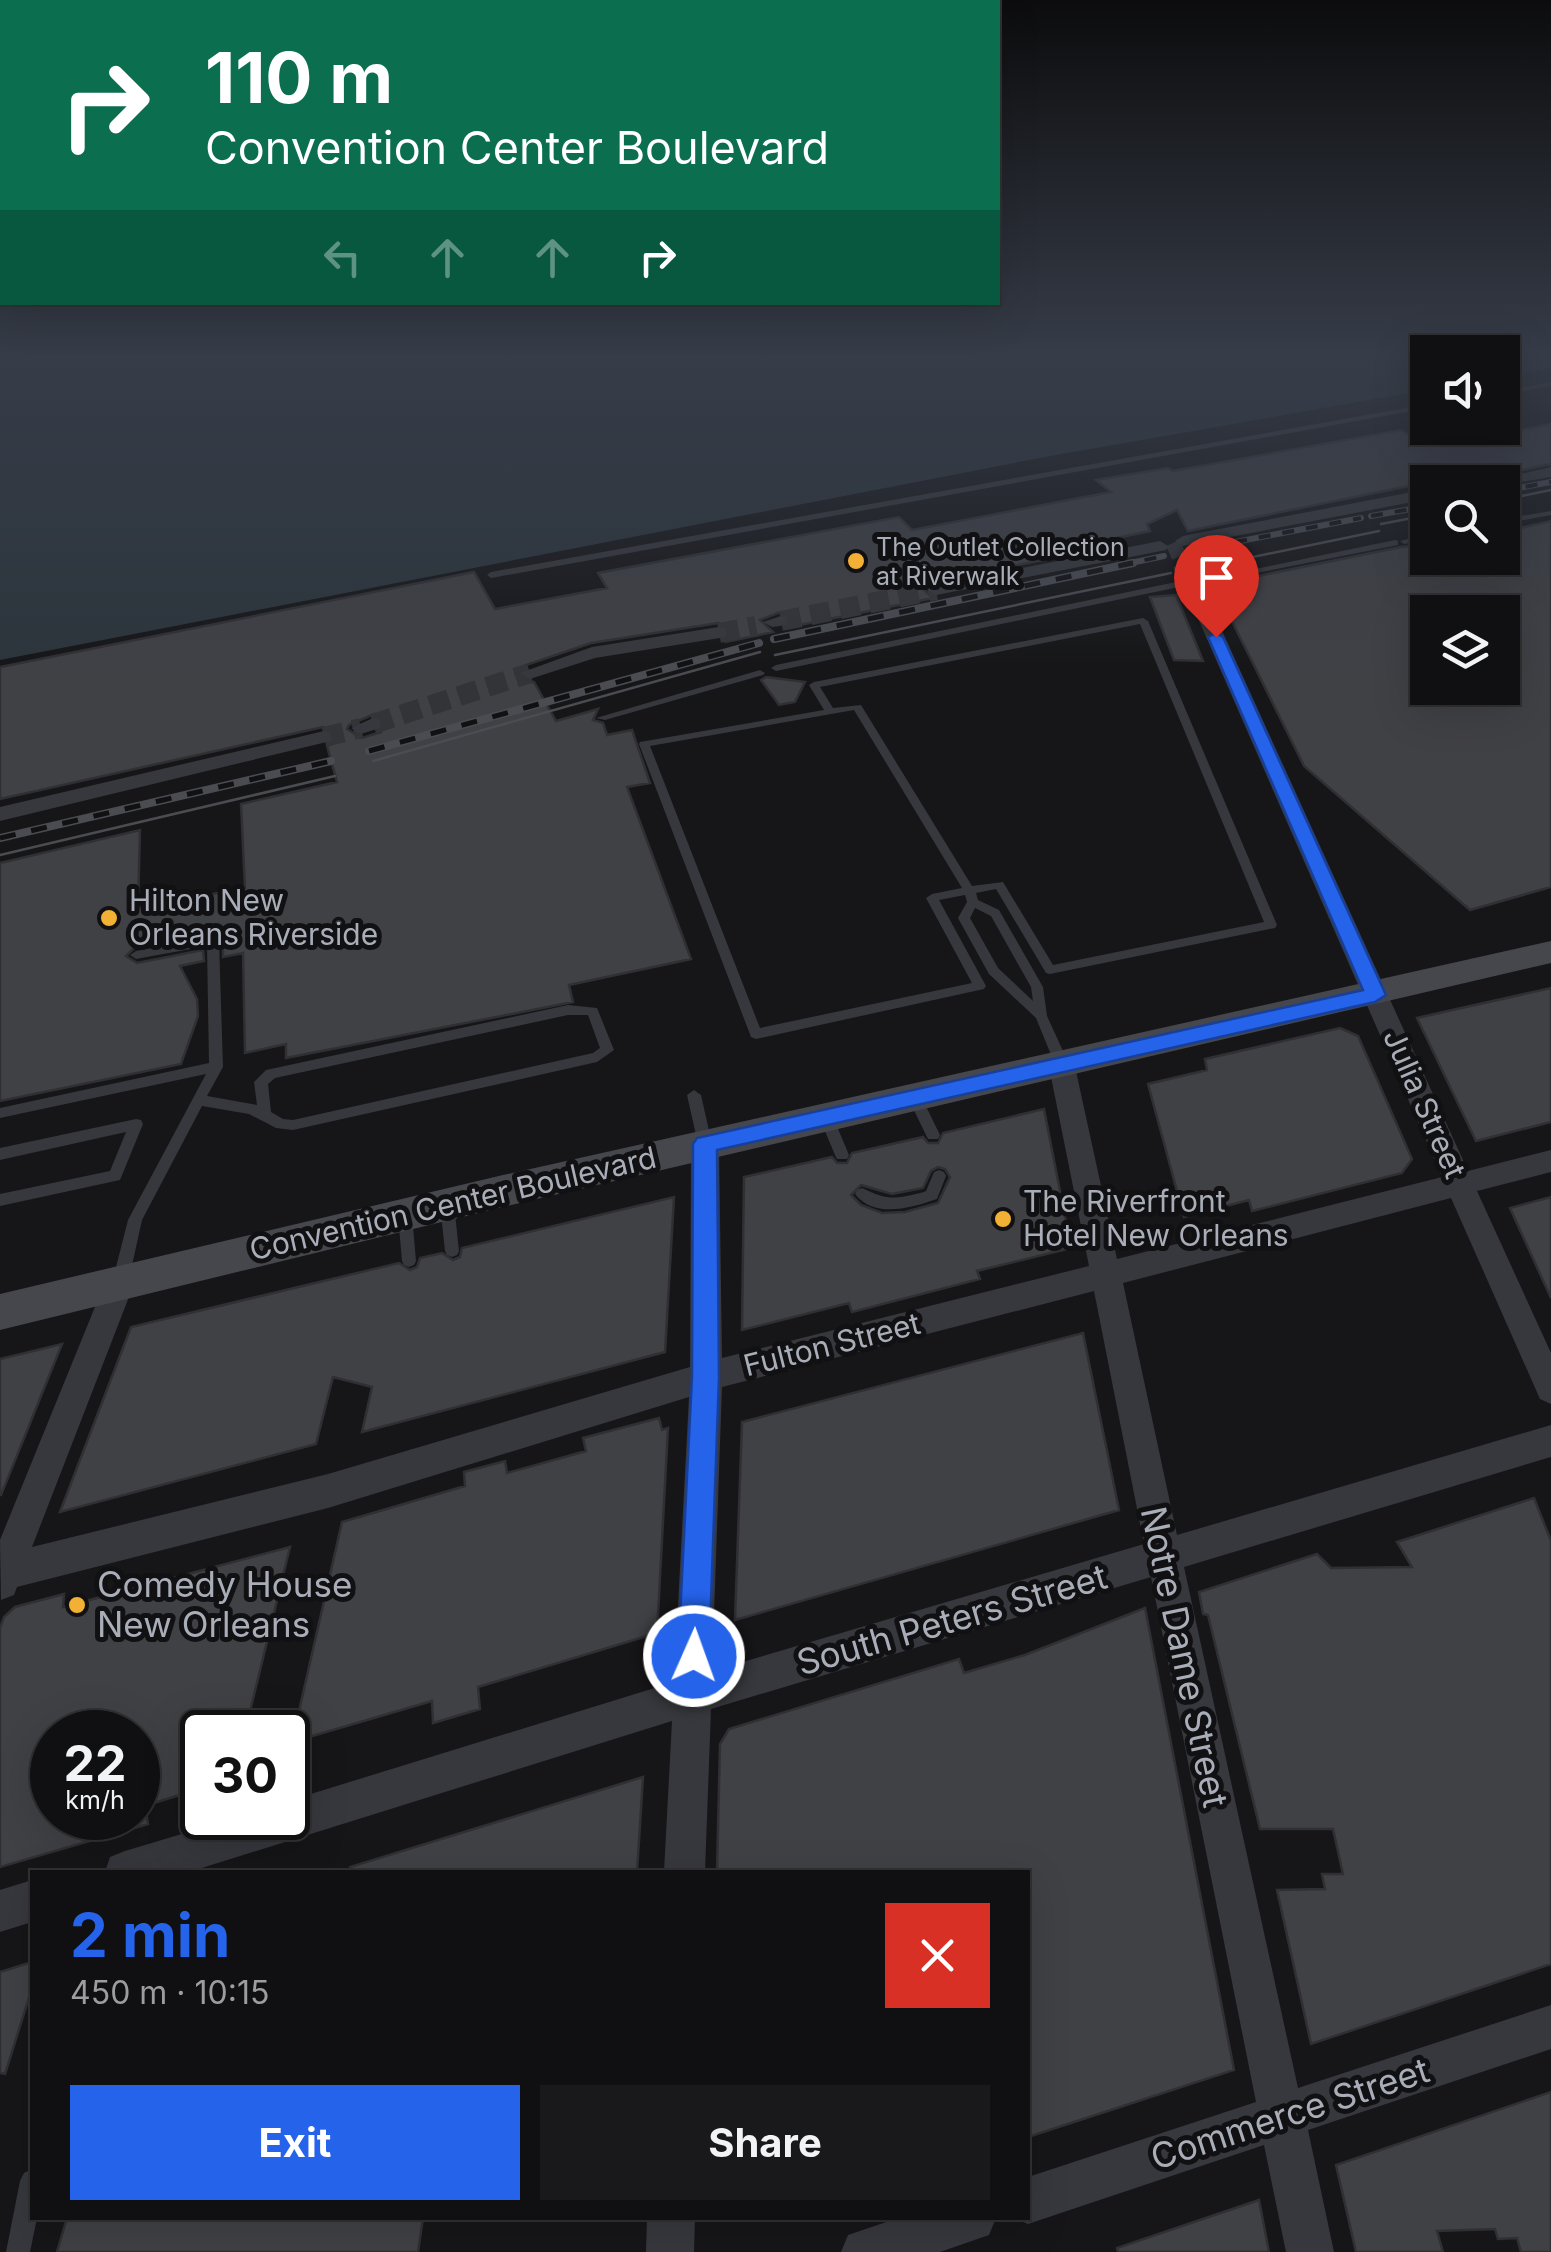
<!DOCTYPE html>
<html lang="en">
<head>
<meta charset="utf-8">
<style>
  body { margin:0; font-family:Inter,sans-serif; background:#19191b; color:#f1f3f6; height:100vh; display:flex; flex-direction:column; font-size:38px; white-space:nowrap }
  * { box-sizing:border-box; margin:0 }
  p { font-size:32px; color:#9c9d9f }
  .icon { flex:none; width:55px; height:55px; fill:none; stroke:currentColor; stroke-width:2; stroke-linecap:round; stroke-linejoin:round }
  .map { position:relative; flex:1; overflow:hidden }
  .panel { position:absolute; left:30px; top:1870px; width:1000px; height:350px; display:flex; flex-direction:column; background:#101012; border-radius:0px; box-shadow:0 10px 40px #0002,0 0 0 2px #303032 }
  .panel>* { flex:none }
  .top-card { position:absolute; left:0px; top:0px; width:1000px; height:305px; box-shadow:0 10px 40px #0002,0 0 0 2px #303032; background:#0b6e4f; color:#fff; overflow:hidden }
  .controls { position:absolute; left:1410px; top:335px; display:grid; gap:20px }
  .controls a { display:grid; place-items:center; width:110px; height:110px; border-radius:0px; background:#101012; box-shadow:0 10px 40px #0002,0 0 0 2px #303032; font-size:50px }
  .speed { position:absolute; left:30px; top:1710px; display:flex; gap:20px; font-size:50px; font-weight:700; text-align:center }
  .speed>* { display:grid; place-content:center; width:130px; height:130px; border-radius:50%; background:#101012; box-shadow:0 10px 40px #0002,0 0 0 2px #303032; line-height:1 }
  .speed small { font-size:25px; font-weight:400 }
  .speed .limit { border:5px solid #111; border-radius:15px; background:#fff; color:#111 }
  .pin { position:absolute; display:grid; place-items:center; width:85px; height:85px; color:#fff; margin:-102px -42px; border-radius:50% 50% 50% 0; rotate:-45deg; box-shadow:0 0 10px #0007 }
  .pin .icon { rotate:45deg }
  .me { position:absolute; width:110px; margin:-55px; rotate:2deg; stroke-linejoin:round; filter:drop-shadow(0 0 8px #0008) }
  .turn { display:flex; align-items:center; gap:35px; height:210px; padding:0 40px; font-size:45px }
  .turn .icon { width:130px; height:130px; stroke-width:2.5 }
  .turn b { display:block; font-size:70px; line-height:85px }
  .lanes { display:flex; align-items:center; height:95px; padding:0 40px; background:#0003; justify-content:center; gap:50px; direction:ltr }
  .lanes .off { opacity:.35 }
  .round { display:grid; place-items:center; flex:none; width:105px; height:105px; border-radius:0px; background:#19191b }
  .summary { display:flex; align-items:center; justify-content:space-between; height:170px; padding:0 40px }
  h1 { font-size:60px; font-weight:700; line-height:75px; color:#2563eb }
  .button { display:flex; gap:20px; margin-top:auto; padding:20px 40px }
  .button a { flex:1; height:115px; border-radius:0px; background:#2563eb; color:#fff; font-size:40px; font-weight:700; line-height:115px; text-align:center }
  .button a+a { background:#19191b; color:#f1f3f6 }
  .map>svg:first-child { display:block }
  .water { fill:#2c353c }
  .building { fill:#404145; stroke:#303034; stroke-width:2.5; fill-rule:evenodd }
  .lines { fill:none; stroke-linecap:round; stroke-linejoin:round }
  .street-tunnel-far1 { stroke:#333438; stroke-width:15; stroke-dasharray:15 8; stroke-linecap:butt }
  .street-tunnel { stroke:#333438; stroke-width:20; stroke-dasharray:20 10; stroke-linecap:butt }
  .lane { fill:#37383d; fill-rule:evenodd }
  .street { fill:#37383d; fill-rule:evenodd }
  .secondary { fill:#45474d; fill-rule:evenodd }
  .tram { stroke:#4a4c52; stroke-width:2.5 }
  .rail-far1-casing { stroke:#4a4c52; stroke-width:6 }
  .rail-casing { stroke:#4a4c52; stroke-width:8 }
  .rail-far1 { stroke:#111113; stroke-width:4; stroke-dasharray:12; stroke-linecap:butt }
  .rail { stroke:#111113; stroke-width:5; stroke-dasharray:16; stroke-linecap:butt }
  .route { fill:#2563eb; stroke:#184099; stroke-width:2.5 }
  .poi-dot { fill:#f2b134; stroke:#111113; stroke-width:4 }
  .labels { text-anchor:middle; stroke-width:10; stroke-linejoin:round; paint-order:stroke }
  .far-poi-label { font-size:25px; fill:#a8adb8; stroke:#111113; text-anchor:start }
  .poi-label { font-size:30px; fill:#a8adb8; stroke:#111113; text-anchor:start }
  .street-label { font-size:30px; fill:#a8adb8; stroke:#111113 }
  .near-poi-label { font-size:35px; fill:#a8adb8; stroke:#111113; text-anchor:start }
  .near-street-label { font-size:35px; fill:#a8adb8; stroke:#111113 }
</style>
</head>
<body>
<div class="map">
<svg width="1551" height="2252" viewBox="0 0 1551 2252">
  <rect width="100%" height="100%" fill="#161618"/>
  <path class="water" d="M0,351h1551v17l-48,9 -1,-25h-74l-1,38 -377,66 -1050,204z"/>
  <path class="building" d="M1551,424v40l-67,14 -2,4 -28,-3 -26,3 -240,49 -11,-21 -30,14 3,7 -43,9 3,7 -175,34 -12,8 10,9 -143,29v-12l-10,-3 -20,8 13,12 -47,10 3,-15 -11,-4 -127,20 -65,22 -10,9 12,8h6l22,39 42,-12 -5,11 10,3 4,12 25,-5 18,53 -23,4 64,172 -122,26 4,17 -287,56v-14l-41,9 -2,-100 -20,4v-16l-11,-8 -77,14 -9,9 11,7 66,-13 1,11 -24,5 17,33 1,17 -17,48 -181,37v-238l140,-33 -2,78 107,-20 -4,-84 96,-22 -10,-36 7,-3 1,-10 -12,-6 -323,72v-132l474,-95 21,37 112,-21 -9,-15 301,-56 13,13 199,-38 -15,-12 72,-12 5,3 228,-41 9,6 45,-8h33l12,6zM374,714l9,4 -2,14 -19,6 -15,-9 2,-4z
    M1551,521v366l-81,23 -166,-144 -90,-181 187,-38 11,-1 16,12h74v-26zM1428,612h74v76h-74z
    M1176,595l27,66 -29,-1 -24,-63z
    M766,677l39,5 -10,20 -16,3 -18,-25z
    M1551,988v134l-75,19 -59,-123z
    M1340,1028l18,8 54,123 -10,14 -150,38 -3,-11 -65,17 -36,-133 59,-14 -2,-11z
    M1044,1109l27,139 -94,23 3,8 -128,33 -3,-9 -107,27 2,-153 88,-20 5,6h10l5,-10 71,-16 5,6h10l5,-10zM938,1167l7,2 5,8 -12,26 -33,9 -23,1 -21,-8 -10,-10 10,-10 31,9 31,-6 8,-17z
    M674,1197l-9,155 -303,80 10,-45 -39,-10 -17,67 -256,68 71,-185 268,-64 11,7 7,-3 3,-9 22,-5 11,7 7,-3 2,-9z
    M1551,1197v101l-41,-90z
    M1083,1333l36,177 -384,110 7,-198z
    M62,1344l-61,151h-1v-136z
    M659,1418l3,12 6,-2 -11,205 -179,54 2,22 -47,14 -1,-22 -140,41 50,-220 123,-36 -1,-14 41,-11 2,12 79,-22 -3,-13z
    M1534,1498l17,43v423l-240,80 -34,-154 48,-1 -3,-15h21l-10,-45h-73l-52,-214 -5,-1 -4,-22 118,-38 14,14 81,-1 -15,-25z
    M290,1547l-45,185h-43v56l-64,20v-76h-86v86h95l1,6 -148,43v-239l4,-11 11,-10 49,-13 -1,13z
    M1145,1608l89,462 -206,67v-265h-311l3,-128 9,-15 230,-70 5,14 61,-18z
    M643,1777l-6,95h-286l-1,-5z
    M32,1962v26l-27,86 -5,-1v-101z
    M1551,2092v160h-30l-4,-14 -19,1 -3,-10 -58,2 6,21h-87l-20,-87z
    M1259,2200l10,52h-151l-1,-4z
    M67,2218h356l-5,34h-361z"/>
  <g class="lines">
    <path class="street-tunnel-far1" d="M1173,543l10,22"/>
    <path class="street-tunnel" d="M1182,563l17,37
      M781,621l155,-31
      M719,633l37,-7
      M373,724l157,-51
      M324,737l37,-9"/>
    <path class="lane" d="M1551,382v4l-49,9v-4z
      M1428,404v4l-937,170 -4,-3 4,-3z
      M1551,511v4l-49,9v-5z
      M1428,534v5l-24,5 -4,-3z
      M1395,540l3,1v4l-197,39 -4,-3z
      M1176,582l3,1v4l-403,84 -5,-3 5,-3z
      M1143,618l5,3 129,304 -2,3 -225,46 -4,-1 -50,-84 -20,4 2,7 21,10 44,77 4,29 21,46 -7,5 -7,-5 -18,-44 -47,-44 -31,-56 9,-16 -2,-7 -26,5 47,86 -2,3 -228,50 -5,-2 -112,-293 1,-2 184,-32 -15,-25 5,-3zM1140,624l124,298 -211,43 -50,-83 -31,4 -111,-181 -28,3 -13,-21zM854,710l108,178 -30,6 -6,4 46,85 -212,45 -110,-282zM975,908l16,8 40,71 2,14 -35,-33 -28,-50z
      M760,670l5,3 -2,2 -158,45 -9,-2z
      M213,937l6,4 4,126 -16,29 50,9 -3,-23 12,-12 302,-65 29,3 17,42 -17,12 -304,68 -17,-2 -27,-14 -47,-8 -60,114 -13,59 -3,5 -5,1 -5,-1 -3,-5 15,-59 78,-146 -206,44v-10l209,-45 -2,-117 -71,13 -6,-4 6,-4zM568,1015h20l12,33 -7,5 -300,67 -10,-1 -12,-7 -3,-28 7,-6z
      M694,1090l7,5 11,49 -2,4h-10l-2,-4 -11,-49z
      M914,1091l5,1 21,43 -2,4h-10l-2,-4 -19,-39z
      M826,1112l5,1 2,4 16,38 -2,4h-10l-2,-4 -16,-38 2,-4z
      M136,1119l5,1 2,4 -23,56 -120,26v-12l110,-23 16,-39 -126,28v-12z
      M939,1170l5,2 2,4 -9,23c-27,9 -62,20 -82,-5l2,-4 5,-2c26,13 33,11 62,4l2,-1 8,-19z
      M447,1198l5,2 2,4 5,47 -2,4 -5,2 -5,-2 -2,-4 -5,-47 2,-4z
      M405,1209l5,2 2,4 4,46 -2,4 -5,2 -5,-2 -2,-4 -4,-46 2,-4z
      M32,2169v49h5l-7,34h-24l14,-71 4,-8z"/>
    <path class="street" d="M1551,467v10l-49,8 -17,-3z
      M1428,489v10l-245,47 -8,-5 8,-5z
      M1160,541l8,5 -2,4 -230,45 -9,-5 9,-5z
      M1199,595l9,5 260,571 83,-21v22l-74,19 74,162v51l-11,-5 -89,-201 -328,85 54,252 374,-110v32l-367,110 114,521 253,-83v44l-243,81 26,122h-48l-22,-107 -236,79 -15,-6h15v-41l228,-75 -105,-525 -440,132 -6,163h-41l8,-151 -483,151h-84l5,-15 15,-6 110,-33h53v-17l386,-119 15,-285 -361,111 -311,79 -3,8 -13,5 -1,-60 108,-265 11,-4 11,4 4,9 -102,263 296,-73 362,-107 1,-223 4,-8 10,-3 10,3 4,8 3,214 367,-92 -41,-204 4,-7h18l4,7 43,197 325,-82 -252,-577zM1094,1291l50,253 -432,127 10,-284z
      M781,616l6,1v8l-15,2 -9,-5z
      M719,627l7,2v8l-131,21 -65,21 -10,-6 72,-26z
      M373,718l7,2v8l-19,6 -10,-6z
      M324,731l7,2v8l-331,80v-14z
      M32,1880v42l-32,10v-42z
      M647,2218h48l-1,34h-48z
      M898,2218h98l-7,17 -49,17h-99l7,-17z"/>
    <path class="secondary" d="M1551,941v22l-1048,244 -503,123v-36l503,-119z"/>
    <path class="tram" d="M1502,500l49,-10
      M1381,524l47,-9
      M1195,569l184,-38
      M775,655l396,-82
      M373,761l387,-109
      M0,855l335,-79"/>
    <g class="rail-far1-casing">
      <path id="rail-far1" d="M1502,491l49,-9
        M1371,516l57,-10
        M1188,551l173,-33
        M1121,565l43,-9"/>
    </g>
    <g class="rail-casing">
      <path id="rail" d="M774,639l359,-76
        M369,751l390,-108
        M0,838l331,-77"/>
    </g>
    <use href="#rail-far1" class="rail-far1"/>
    <use href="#rail" class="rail"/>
  </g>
  <linearGradient id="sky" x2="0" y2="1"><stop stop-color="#0c0c0d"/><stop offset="0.53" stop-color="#363c48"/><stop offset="1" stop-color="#363c48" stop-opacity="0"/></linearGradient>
  <rect width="1551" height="667" fill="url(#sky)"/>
  <path class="route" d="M1216,633l7,4 163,358 -11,7 -658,148 2,227 -10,279 -4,11 -11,5 -11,-5 -5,-11 14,-279 1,-233 4,-6 666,-148 -155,-353z"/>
  <g class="poi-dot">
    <circle cx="856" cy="561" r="10"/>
    <circle cx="109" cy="918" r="10"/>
    <circle cx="1003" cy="1219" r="10"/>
    <circle cx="77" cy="1605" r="10"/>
  </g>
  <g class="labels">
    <g class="far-poi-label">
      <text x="876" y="556">The Outlet Collection<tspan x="876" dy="29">at Riverwalk</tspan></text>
    </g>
    <g class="poi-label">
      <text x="129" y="911">Hilton New<tspan x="129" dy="34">Orleans Riverside</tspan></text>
      <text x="1023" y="1212">The Riverfront<tspan x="1023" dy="34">Hotel New Orleans</tspan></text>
    </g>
    <g class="street-label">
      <text transform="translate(1424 1104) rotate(66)" y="10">Julia Street</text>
      <text transform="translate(453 1204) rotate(-13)" y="10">Convention Center Boulevard</text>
      <text transform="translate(832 1345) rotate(-14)" y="10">Fulton Street</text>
    </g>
    <g class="near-poi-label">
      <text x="97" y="1597">Comedy House<tspan x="97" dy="40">New Orleans</tspan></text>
    </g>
    <g class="near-street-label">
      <text transform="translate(952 1620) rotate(-16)" y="12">South Peters Street</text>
      <text transform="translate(1184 1657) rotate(78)" y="12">Notre Dame Street</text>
      <text transform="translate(1290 2114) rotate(-18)" y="12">Commerce Street</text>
    </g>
  </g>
</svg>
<div class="controls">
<a><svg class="icon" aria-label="sound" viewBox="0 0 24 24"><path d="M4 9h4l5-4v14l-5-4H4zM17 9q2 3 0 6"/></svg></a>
<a><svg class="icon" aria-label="search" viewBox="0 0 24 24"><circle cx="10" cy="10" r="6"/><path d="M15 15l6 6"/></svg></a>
<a><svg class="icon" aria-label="layers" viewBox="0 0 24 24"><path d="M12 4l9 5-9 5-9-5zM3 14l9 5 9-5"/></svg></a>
</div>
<div class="speed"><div>22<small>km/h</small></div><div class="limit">30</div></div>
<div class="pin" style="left:1216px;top:637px;background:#d93025"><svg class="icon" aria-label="arrive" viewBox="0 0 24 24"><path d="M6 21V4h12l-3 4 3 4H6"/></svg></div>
<svg class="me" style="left:694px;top:1656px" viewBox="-20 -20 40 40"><circle r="17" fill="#2563eb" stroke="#fff" stroke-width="3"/><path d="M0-11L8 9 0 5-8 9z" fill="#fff"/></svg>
<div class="top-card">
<div class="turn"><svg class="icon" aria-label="right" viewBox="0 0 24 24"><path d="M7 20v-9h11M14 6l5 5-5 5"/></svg><div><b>110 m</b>Convention Center Boulevard</div></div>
<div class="lanes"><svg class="icon off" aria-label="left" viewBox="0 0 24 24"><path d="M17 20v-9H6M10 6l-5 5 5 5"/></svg><svg class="icon off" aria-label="ahead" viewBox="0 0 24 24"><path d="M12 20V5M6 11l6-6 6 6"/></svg><svg class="icon off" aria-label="ahead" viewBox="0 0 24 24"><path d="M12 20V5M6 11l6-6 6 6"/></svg><svg class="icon" aria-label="right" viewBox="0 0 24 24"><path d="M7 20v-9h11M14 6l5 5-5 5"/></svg></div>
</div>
<section class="panel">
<div class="summary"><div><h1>2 min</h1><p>450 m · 10:15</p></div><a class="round" style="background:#d93025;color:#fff"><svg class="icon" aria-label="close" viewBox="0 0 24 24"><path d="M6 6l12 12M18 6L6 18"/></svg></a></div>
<div class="button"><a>Exit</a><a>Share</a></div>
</section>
</div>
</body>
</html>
